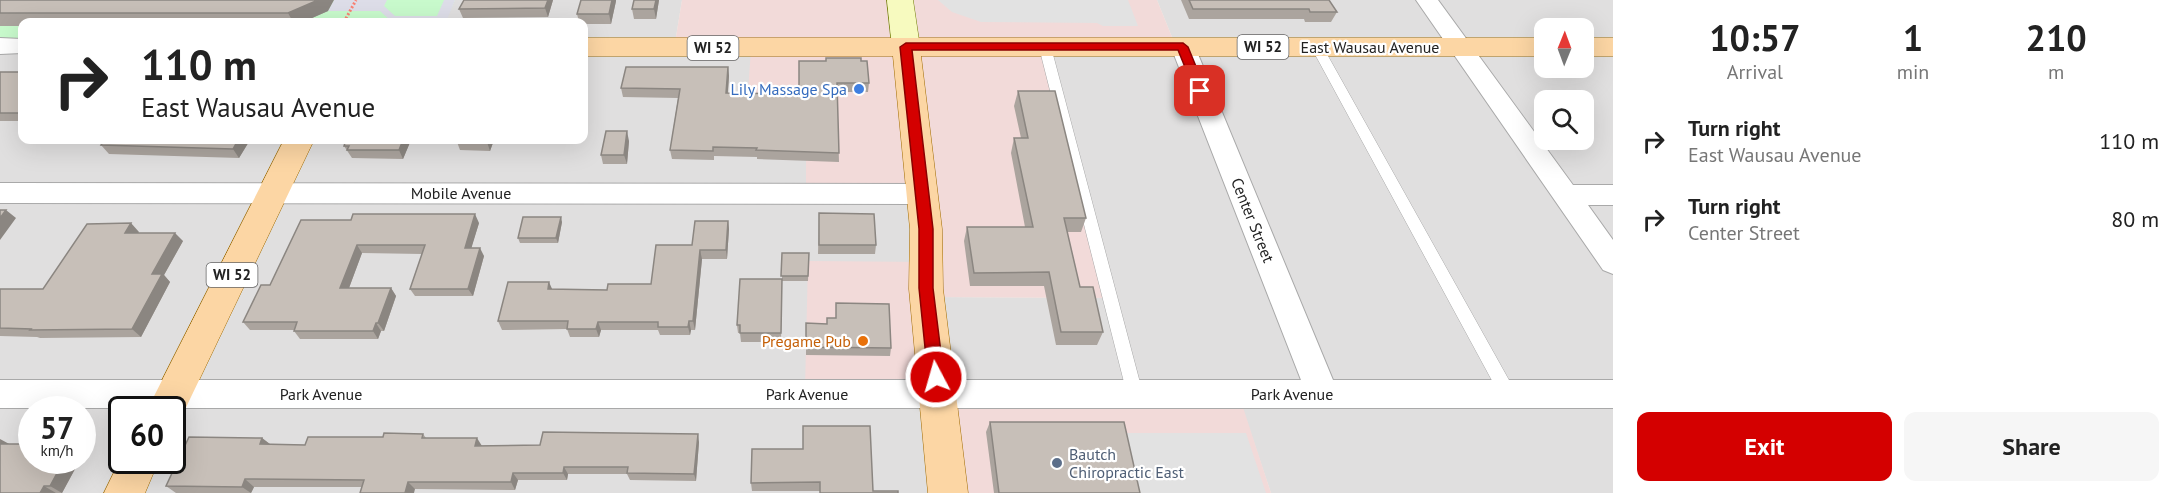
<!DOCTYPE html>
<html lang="en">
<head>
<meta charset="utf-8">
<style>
  body { margin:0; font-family:"PT Sans",sans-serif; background:#f6f6f6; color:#222; height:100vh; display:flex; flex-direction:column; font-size:22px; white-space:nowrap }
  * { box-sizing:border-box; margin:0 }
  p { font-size:20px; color:#767676 }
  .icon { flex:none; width:33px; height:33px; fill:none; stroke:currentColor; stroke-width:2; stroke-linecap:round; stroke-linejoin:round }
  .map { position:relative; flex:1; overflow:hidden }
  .panel { display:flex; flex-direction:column; background:#fff; width:570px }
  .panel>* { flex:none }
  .top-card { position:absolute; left:18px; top:18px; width:570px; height:126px; border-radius:12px; box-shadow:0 6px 24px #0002; background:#fff; color:#222; overflow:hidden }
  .needle { width:39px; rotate:1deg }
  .fabs { position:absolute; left:1534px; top:18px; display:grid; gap:12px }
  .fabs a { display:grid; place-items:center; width:60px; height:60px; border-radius:12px; background:#fff; box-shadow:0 6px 24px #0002; font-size:30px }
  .speed { position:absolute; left:18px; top:396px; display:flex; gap:12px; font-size:30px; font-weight:700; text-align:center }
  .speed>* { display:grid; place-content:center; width:78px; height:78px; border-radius:50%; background:#fff; box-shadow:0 6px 24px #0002; line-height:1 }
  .speed small { font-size:15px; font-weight:400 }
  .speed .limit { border:3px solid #111; border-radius:9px; background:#fff; color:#111 }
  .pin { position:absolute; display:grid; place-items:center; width:51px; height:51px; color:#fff; margin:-26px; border-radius:12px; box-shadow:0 3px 9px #0006 }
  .me { position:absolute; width:66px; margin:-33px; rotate:354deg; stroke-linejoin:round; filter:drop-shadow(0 0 4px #0008) }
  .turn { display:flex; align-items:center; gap:21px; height:126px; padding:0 24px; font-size:27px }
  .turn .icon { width:78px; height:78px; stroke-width:2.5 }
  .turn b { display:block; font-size:42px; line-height:51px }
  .eta { display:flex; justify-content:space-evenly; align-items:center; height:102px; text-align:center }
  .eta b { font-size:36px; font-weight:700; line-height:42px }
  .primary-button { display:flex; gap:12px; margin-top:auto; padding:12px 24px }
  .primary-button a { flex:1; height:69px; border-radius:12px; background:#d40000; color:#fff; font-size:24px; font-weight:700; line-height:69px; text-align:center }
  .primary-button a+a { background:#f6f6f6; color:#222 }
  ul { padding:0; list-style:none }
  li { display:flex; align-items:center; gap:18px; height:78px; padding:0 24px }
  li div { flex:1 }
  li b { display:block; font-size:22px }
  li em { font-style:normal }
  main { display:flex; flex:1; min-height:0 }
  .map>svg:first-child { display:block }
  .residential { fill:#e0dfdf; fill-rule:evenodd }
  .commercial { fill:#f2dad9 }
  .park { fill:#c8facc }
  .parking { fill:#e2e2e2 }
  .plaza { fill:#dddde8 }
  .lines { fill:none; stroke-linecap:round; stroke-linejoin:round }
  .service-casing { stroke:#a9a9a9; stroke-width:1 }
  .minor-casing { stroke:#a9a9a9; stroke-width:2 }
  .secondary-casing { stroke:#707d05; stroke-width:1 }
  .primary-casing { stroke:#a06b00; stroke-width:1 }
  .path { stroke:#fa8072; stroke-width:3; stroke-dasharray:2 2; stroke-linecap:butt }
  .service { fill:#fff; fill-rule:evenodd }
  .minor { fill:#fff; fill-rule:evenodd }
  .secondary { fill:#f7fabf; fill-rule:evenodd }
  .primary { fill:#fcd6a4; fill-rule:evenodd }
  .wall { fill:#aba49e }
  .shaded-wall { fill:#8b8681 }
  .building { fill:#c7bfb8; stroke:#8b8681; stroke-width:1.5 }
  .route { fill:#d40000; stroke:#8a0000; stroke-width:1.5 }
  .shop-dot { fill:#3f7fe0; stroke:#fff; stroke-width:2 }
  .food-dot { fill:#e8710a; stroke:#fff; stroke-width:2 }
  .service-dot { fill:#5c6f8a; stroke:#fff; stroke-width:2 }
  .labels { text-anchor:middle; stroke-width:4.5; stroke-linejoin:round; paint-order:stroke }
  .shield { fill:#fff; stroke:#646464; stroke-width:1.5 }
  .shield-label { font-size:15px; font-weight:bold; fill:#222 }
  .street-label { font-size:16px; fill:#222; stroke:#fff }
  .shop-label { font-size:16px; fill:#366cbe; stroke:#fff; text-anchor:end }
  .food-label { font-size:16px; fill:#c56008; stroke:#fff; text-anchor:end }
  .service-label { font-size:16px; fill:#4e5e75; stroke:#fff; text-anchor:start }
</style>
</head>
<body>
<main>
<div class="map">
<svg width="1613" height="493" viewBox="0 0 1613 493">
  <rect width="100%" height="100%" fill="#f2efe9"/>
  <path class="residential" d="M455,0h227l-8,49h77l168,143 9,105 176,1 -60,-250 132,-1 -19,-47h456v493h-342l-34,-101 -291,101h-946v-446h22v93h562v-118h-139zM1545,28h39v40h-39zM1545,100h39v40h-39zM32,410h50v50h-50zM122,410h50v50h-50z"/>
  <path class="commercial" d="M682,0h475l19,47 -131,1 60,250 -177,-1 7,92 303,3 33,101h-325l-11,-103 -130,-1 3,-128 117,1 -6,-70 -113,-1v-86h-59l4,-55 -77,-1z"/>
  <path class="park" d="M0,0h455l-10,22h-423v25h-22z"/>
  <path class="parking" d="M938,0h190l10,26h-35l-6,-3 -116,-1 -29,-10z
    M1117,433h129l20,60h-135z"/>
  <path class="plaza" d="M334,0h53l-3,6 11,10h42l7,-16h11l-9,22h-54l-12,-11h-52z"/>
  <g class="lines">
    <g class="service-casing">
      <path id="service" d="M1045,43l6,4 92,347 -2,5 -6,3 -6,-3 -2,-5 -88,-347z
        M1317,43l6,4 191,342 2,5 -2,5 -6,3 -6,-3 -191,-352z"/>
    </g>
    <g class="minor-casing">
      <path id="minor" d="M1416,0h22l135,185h40v20h-25l25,35v34l-10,-4z
        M0,38l22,1v14l-22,1z
        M1183,39l8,3 4,5 138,333h280v28h-1613v-28h1301l-130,-333 4,-5z
        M0,183l922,1 10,3 4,7 -4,7 -10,3 -922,-1z"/>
    </g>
    <g class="secondary-casing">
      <path id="secondary" d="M887,0h26l7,47 -4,6 -10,3 -10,-3 -4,-6z"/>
    </g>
    <g class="primary-casing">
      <path id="primary" d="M584,38h961v18h-624l21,173 1,60 25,204h-40l-19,-204 1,-60 -17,-173h-309z
        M1584,38h29v18h-29z
        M284,140h30l-135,282 -7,3v-15h-25z
        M122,456v4h37l-14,33h-41z"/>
    </g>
    <path class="path" d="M344,22l12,-22"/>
    <use href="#service" class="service"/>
    <use href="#minor" class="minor"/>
    <use href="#secondary" class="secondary"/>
    <use href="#primary" class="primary"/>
  </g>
  <path class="wall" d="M0,0l328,11 -25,11h-281v4h-22z
    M553,0l-5,17 -85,1 -4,-9z
    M634,0h25l-3,19h-22l-2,-10z
    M1181,0h148l8,12 -6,10h-26l-1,-3h-115z
    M616,1l-5,23h-27v-2h-5l-2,-8z
    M861,61l8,22 -1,9h-31l2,70 -82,-3v-2l-43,-1v4l-42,-1 -2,-9 8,-52 -55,-1 -2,-9 107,-21 1,9 -1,17 71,1z
    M0,72h22v49h-22z
    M1018,91l68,127 -5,14h-14l13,55 23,45 -6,13h-41l-12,-59h-74l-6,-45 3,-14h58l-14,-74 3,-15h7l-7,-32z
    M250,140l-11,18 -130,-4 -8,-9z
    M411,140l-8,19 -51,-1 -8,-12z
    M457,140h37l-4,11 -30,-1 -3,-8z
    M629,141l-2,23h-24l-2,-9z
    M819,213l57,32 -1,9h-57z
    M301,220l178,3 -8,25 13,8 -11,40h-58l-5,-7 12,-35 -60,-1 -13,35h42l5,8 -12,35h-3l-3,8h-78l-6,-8v-1h-44l-7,-8 27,-37z
    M728,221l1,8 -2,30h-25l-7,71h-4l-1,5h-30l-2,-5h-57l-2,7h-29l-3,-8 -65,1 -4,-9 54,-32 55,1 44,-6 41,-39z
    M562,222l-4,21h-38l-2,-5z
    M139,232l-1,1 45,8 -19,34 6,7 -29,55 -101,1 -3,-1 -37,-1v-47h43z
    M782,253h27l-1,28h-26l-1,61h-40l-1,-9h-2l-1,-8 45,-46z
    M836,303l55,45 -1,8 -84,-1v-32l21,1 9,-6z
    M990,422l150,71h-146l-8,-61z
    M423,434l3,4 56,8 217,-4 -3,39 -66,-1 -3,-6h-59l-1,6h-49l-3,10 -100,-1 -53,-2h-108l-3,6h-75l-10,-7 96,-48 8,6 35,1z
    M8,444l62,22 5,3 -13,24h-62z
    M752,449l121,42h-121l-1,-8z"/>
  <path class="shaded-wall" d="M318,0h16l-6,11 -25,11h-10l-5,-9z
    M548,0h5l-5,17 -3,-9z
    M612,0h4v1l-5,23 -2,-10z
    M656,0h3l-3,19 -2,-10z
    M728,67l1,9 -2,26 -1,-9z
    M627,131l2,10 -2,23 -3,-9z
    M238,140h12l-11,18 -6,-9z
    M403,140h8l-8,19 -4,-9z
    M488,140h6l-4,11 -3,-9z
    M6,210l10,8 -16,22v-22z
    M475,214l4,9 -10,33 -4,-8z
    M561,217l1,5 -4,21 -2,-5z
    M728,221l1,8 -2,30 -1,-9z
    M131,223l8,9 -6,10 -8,-9z
    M175,233l8,8 -19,34 6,7 -29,55 -9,-8 20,-55z
    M357,245l5,8 -16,43 -6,-8z
    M480,248l4,8 -11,40 -5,-7z
    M700,250l2,9 -7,71 -2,-9z
    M549,282l4,9 -5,-2z
    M391,288l5,8 -12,35 -6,-8z
    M689,321l2,9 -1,5 -2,-8z
    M598,322l3,8 -2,7 -3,-8z
    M376,323l5,8 -3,8 -5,-8z
    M698,434l1,8 -3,39 -2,-7z
    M262,438l9,7 -11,-1z
    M477,438l5,8h-7z
    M0,439l13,7 -13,-1z
    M58,460h16l-4,6 5,3 -13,24 -12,-7z
    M564,467l4,7 -1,6 -4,-7z
    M513,473l5,7 -3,10 -4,-8z
    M245,479l9,8 -3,6 -9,-6z
    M408,482l7,7 -1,4h-9z
    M44,486l12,7h-16z"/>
  <path class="building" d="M0,0h318l-30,13h-288z
    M464,0h84l-3,8 -86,1z
    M581,0h31l-3,14h-32z
    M634,0h22l-2,9h-22z
    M1189,0h140l8,12h-27l-1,-3h-116z
    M826,58h35v3h6l2,22h-32l2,70 -83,-3 1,-2 -44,-1v4l-43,-1 10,-61 -59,-1 5,-21h102l-2,26 73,1v-33h27z
    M0,72h22v41h-22z
    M1018,91h37l31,127h-22l16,69h13l10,45h-42l-12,-60 -75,1 -7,-46h66l-19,-89h14z
    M606,131h21l-3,24h-23z
    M104,140h134l-5,9 -132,-4z
    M346,140h57l-4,10h-52l2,-4h-5z
    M457,140h31l-1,2h-30z
    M0,210h6l-6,8z
    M819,213l55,1 2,31h-57z
    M353,214h122l-10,34h15l-12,41h-58l15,-44h-68l-17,43h51l-13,35h-2l-3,8h-79l3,-9h-54l18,-37h9l31,-65h50z
    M523,217h38l-5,21h-38z
    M695,221h33l-2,29h-26l-7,71h-4l-1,6h-30v-5h-60l-2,7h-29l1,-8h-70l10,-39h41l-1,7 59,1 1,-6h43l5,-39h36z
    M131,223l-6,10h50l-23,41h10l-30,55 -102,1 1,-1 -31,-1v-39h43l44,-65z
    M782,253h27l-1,23h-27z
    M740,279h42l-1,54h-41v-8h-3z
    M836,303l53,1 2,44 -85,-1v-24l21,1v-6h9z
    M990,422h134l16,71h-141z
    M803,426h67l3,65h25v2h-78v-11l-69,1 1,-34h51z
    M543,432l155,2 -4,40 -67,-1 1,-6h-64l-1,6h-50l-2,9h-103l-3,11h-45l4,-13 -119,-1 -3,8 -76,-1 23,-49 73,1 -2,6 45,1 3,-8h75l1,-4 39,1 -1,4h55l-2,8 65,-1z
    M0,444h32v16h26l-1,2h6l-13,24h-6l-4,7h-40z"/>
  <path class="route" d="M906,43h277l5,4 18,44 -6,4 -4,-1 -18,-44h-266l21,179v59l11,89 -3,5 -5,2 -5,-2 -3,-5 -9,-89v-59l-19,-182z"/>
  <circle class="shop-dot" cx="859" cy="89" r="6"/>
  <circle class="food-dot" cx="863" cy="341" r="6"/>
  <circle class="service-dot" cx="1057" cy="463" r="6"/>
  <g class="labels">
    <g class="shield">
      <rect x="1237.5" y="35" width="51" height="24" rx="4.5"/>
      <rect x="687.5" y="36" width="51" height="24" rx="4.5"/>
      <rect x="206.5" y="263" width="51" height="24" rx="4.5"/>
    </g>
    <g class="shield-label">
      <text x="1263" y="52">WI 52</text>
      <text x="713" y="53">WI 52</text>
      <text x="232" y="280">WI 52</text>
    </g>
    <g class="street-label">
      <text x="1370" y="53">East Wausau Avenue</text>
      <text x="461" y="199">Mobile Avenue</text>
      <text transform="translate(1253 220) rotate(68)" y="6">Center Street</text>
      <text x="321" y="400">Park Avenue</text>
      <text x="807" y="400">Park Avenue</text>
      <text x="1292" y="400">Park Avenue</text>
    </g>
    <g class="shop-label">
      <text x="847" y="95">Lily Massage Spa</text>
    </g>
    <g class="food-label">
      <text x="851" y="347">Pregame Pub</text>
    </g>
    <g class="service-label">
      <text x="1069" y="460">Bautch<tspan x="1069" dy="18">Chiropractic East</tspan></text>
    </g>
  </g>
</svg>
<div class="fabs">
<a><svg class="needle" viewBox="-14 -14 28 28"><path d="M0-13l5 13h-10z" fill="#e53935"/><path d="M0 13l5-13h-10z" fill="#767676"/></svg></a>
<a><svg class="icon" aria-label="search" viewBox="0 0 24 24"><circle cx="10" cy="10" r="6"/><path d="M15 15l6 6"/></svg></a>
</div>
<div class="speed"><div>57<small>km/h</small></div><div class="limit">60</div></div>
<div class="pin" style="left:1200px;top:91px;background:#d93025"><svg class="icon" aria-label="arrive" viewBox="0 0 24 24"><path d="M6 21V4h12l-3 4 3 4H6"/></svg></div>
<svg class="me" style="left:936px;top:377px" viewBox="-20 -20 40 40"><circle r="17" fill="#d40000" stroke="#fff" stroke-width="3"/><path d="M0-11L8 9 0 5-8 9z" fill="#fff"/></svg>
<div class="top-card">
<div class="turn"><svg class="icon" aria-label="right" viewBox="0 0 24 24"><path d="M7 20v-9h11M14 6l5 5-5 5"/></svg><div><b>110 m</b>East Wausau Avenue</div></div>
</div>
</div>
<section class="panel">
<div class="eta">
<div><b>10:57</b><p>Arrival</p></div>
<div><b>1</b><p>min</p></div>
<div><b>210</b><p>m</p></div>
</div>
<ul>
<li><svg class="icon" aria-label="right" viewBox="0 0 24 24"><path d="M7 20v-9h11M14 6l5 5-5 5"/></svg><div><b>Turn right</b><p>East Wausau Avenue</p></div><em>110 m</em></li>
<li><svg class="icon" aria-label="right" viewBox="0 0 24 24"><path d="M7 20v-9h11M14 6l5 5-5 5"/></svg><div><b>Turn right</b><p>Center Street</p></div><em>80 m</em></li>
</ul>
<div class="primary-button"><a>Exit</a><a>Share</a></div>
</section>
</main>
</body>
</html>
